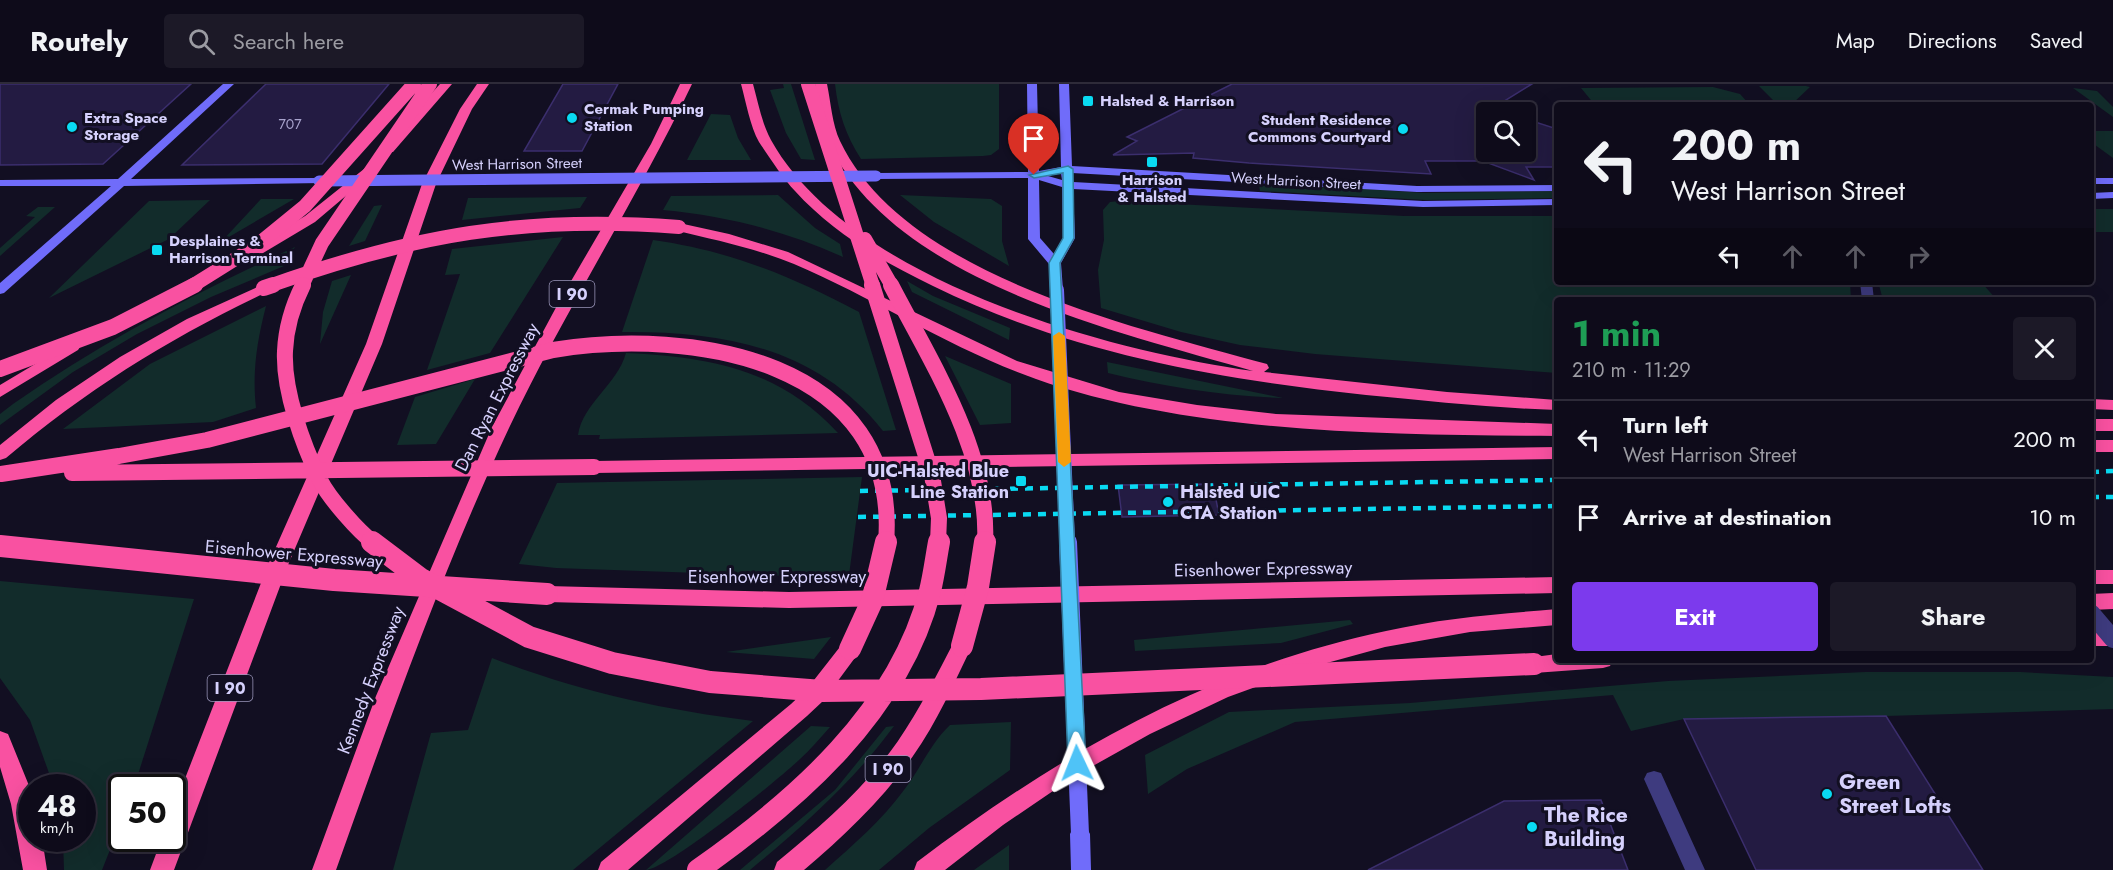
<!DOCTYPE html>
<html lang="en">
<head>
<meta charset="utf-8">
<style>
  body { margin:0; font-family:Jost,sans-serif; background:#1c1927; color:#f1f3f6; height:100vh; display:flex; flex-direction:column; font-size:22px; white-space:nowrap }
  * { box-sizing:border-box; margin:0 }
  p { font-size:20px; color:#9b9ba2 }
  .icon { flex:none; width:33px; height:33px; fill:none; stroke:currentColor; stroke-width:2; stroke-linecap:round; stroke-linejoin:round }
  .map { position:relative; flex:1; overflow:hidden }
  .details { position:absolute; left:1554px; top:213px; width:540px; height:366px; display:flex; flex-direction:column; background:#0e0b1a; border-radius:6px; box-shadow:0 6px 24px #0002,0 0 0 2px #2e2b39 }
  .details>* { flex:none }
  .top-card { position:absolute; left:1554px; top:18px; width:540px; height:183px; border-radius:6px; box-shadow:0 6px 24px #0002,0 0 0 2px #2e2b39; background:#0e0b1a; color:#f1f3f6; overflow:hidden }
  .fabs { position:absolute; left:1476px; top:18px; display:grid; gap:12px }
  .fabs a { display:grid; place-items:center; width:60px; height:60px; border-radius:6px; background:#0e0b1a; box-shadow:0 6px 24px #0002,0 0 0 2px #2e2b39; font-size:30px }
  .speed { position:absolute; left:18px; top:690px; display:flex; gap:12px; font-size:30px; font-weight:700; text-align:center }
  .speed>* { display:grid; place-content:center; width:78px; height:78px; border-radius:50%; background:#0e0b1a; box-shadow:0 6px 24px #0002,0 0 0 2px #2e2b39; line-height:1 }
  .speed small { font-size:15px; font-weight:400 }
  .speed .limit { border:3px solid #111; border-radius:9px; background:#fff; color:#111 }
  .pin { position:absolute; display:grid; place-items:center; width:51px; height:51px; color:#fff; margin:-62px -26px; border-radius:50% 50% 50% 0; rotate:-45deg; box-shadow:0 0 6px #0007 }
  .pin .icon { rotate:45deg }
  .me { position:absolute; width:66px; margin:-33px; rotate:358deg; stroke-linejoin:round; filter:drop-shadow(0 0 4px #0008) }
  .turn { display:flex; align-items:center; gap:21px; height:126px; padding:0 18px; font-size:27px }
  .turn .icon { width:78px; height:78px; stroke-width:2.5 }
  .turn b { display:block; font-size:42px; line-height:51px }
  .lanes { display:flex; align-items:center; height:57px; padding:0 18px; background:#0003; justify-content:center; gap:30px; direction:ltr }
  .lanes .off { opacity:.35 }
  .round { display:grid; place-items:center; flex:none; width:63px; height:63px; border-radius:6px; background:#1c1927 }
  .summary { display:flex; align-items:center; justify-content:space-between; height:102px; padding:0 18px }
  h1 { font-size:36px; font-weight:700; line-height:45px; color:#1e9e55 }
  .action { display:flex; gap:12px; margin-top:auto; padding:12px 18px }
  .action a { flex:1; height:69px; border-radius:6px; background:#7c3aed; color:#fff; font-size:24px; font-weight:700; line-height:69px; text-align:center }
  .action a+a { background:#1c1927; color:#f1f3f6 }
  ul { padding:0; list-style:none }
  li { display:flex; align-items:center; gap:18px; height:78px; padding:0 18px; border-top:2px solid #2e2b39 }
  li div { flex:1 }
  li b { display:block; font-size:22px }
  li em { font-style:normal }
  header { display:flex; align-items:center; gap:36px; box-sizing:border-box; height:84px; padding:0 30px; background:#0e0b1a; border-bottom:2px solid #2e2b39 }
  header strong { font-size:28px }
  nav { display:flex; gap:33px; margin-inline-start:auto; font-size:21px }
  .search { width:420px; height:54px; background:#1c1927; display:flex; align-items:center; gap:15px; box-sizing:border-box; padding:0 21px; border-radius:6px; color:#9b9ba2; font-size:22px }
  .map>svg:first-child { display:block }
  .green { fill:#122c2b }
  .building { fill:#231b42; stroke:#3b2e6d; stroke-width:1.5 }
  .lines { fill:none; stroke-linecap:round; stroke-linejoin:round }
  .street { fill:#3e3b7f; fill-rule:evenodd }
  .secondary { fill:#706cfa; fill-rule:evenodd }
  .highway { fill:#f951a1; fill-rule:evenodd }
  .rail { stroke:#09daf2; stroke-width:4.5; stroke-dasharray:8 7; stroke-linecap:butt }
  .street-bridge { stroke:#3e3b7f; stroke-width:18 }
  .secondary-bridge-far2 { stroke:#706cfa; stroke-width:11 }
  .secondary-bridge-far1 { stroke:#706cfa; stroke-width:14 }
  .secondary-bridge { stroke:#706cfa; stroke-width:18 }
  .highway-bridge-far2 { stroke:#f951a1; stroke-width:14 }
  .highway-bridge-far1 { stroke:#f951a1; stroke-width:16 }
  .highway-bridge { stroke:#f951a1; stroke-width:22 }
  .route { fill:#4fc3f7; stroke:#337fa1; stroke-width:1.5 }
  .slow { fill:#f59e0b }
  .poi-dot { fill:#09daf2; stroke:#120f22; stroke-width:2 }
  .labels { text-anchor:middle; stroke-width:6; stroke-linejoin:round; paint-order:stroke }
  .far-number-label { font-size:14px; fill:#a9a4ce }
  .far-poi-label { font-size:15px; font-weight:bold; fill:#d6d1fd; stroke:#120f22; text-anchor:start }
  .far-street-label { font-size:15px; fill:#d6d1fd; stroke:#120f22 }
  .shield { fill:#120f22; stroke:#9b97bb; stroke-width:1.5 }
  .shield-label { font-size:16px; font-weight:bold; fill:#d6d1fd }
  .street-label { font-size:18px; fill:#d6d1fd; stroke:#120f22 }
  .poi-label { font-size:18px; font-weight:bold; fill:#d6d1fd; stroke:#120f22; text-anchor:end }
  .near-poi-label { font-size:21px; font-weight:bold; fill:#d6d1fd; stroke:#120f22; text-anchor:start }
</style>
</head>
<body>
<header>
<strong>Routely</strong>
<div class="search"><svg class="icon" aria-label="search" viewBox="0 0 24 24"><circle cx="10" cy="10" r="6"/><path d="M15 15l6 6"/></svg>Search here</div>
<nav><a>Map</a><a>Directions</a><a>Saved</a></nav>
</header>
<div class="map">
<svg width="2113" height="786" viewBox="0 0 2113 786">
  <rect width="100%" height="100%" fill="#120f22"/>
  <path class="green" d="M783,0h8l24,76 -14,-1 -15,-26 -16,-43 14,-2z
    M835,0h164v65l-8,6 -8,1 -122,3c-15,-23 -23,-47 -26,-75z
    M1759,2h47l4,1 -19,18h-20l-2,-3 5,-1z
    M1713,3l27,7 10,11h-155l-14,-17z
    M2073,4l24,3 16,16v10z
    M711,30l19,1 8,23 13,22h-64z
    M2091,47h22v27l-22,-16z
    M1259,102h62l103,7 133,-2v7l-131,2 -166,-9z
    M778,111l37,33 25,16 3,13c-57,-26 -116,-41 -180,-47l8,-14z
    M900,111l91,4 11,7v35l7,25 -75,-44z
    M587,113l-7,11 -118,12 6,-22z
    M261,115h33l-72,42z
    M210,116l-41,39 -120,59 100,-97z
    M1119,117l285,15h153v66h293l1,18h-294v73l-242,-19 -75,-9 -59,-13 -80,-24 -3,-38 6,-30 -1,-30 7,-8z
    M382,121l-17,36 -16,5 25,-40z
    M38,123h17l-55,49v-8l35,-31 -9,-1z
    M2091,125h22v23h-22z
    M563,153l-73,116 -63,17 33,-96 -15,1 7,-26z
    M653,156c78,11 137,36 206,72l37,118 -13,1c-66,-84 -161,-100 -261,-99z
    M295,163l-11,19 -73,31 -74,37 -64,38 -73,53v-11l13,-10c89,-62 184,-112 282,-157z
    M351,191l-31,69 3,-32 9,-31z
    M907,197l26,15 77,32 -1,12 -97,-48z
    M1884,198h97l16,18h-114l-4,-15z
    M266,222c-9,35 -14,66 -10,102l-43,14 -150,7 87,-65z
    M626,269c84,4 153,16 212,80l-235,6h-4l1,-4h-22c5,-32 39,-50 48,-82z
    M945,272l66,28v39l-31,2z
    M1107,278l176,36c-59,-2 -118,-11 -175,-25z
    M475,295l-39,65 -39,1 18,-48z
    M862,393l-13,98 -60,1 -233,-8 -37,-4 38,-81z
    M0,497l194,18 -60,188 -12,1 -1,34 -19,48h-38l-1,-31 19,-1v-50l-28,-1 -24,-67 -30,-42z
    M1350,536l3,4 -72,19 -146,8 -1,-11z
    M831,553l-17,22 -88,-7z
    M492,574c89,34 167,51 261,63l-180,149h-180l38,-137 37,-3z
    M1866,588h154l93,5v32l-227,7 -202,3 -53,12 -18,-36 -318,27 -108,47 -39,25 -3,-39 84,-43 181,-9 258,-22z
    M1011,638l-1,48 -81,58 -50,42h-54c28,-25 57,-50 79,-80 17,-22 26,-46 46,-65z
    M811,642l19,1c-10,11 -20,23 -31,33 -21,20 -131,109 -153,110z
    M894,642c-41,56 -91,100 -144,144h-10l95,-80 51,-63z
    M1009,761v25h-35z"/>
  <path class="building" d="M0,0h191l-88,80 -103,1z
    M266,0h123l-67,80 -140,1z
    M563,0h55l-36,67h-58z
    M1232,0h300l-39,24 14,4h-21v40h40v-33l31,10v38h-31l8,13 -51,-19h-58l6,13 -182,-11 -56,-5 1,-5 -81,2 24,-14 -10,-4z
    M1213,400l6,31 -97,2 -4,-32z
    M1886,632l97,154h-227l-72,-151z
    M1601,716l27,70h-260l136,-69z"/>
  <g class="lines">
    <path class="street" d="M1860,198h12l2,18h-12z
      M1654,687l7,2 44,97h-20l-41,-91 3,-6z"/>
    <path class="secondary" d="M223,0h11l-103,95 188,-1 4,1v4l-199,3 -120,107 -4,1v-11l111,-97h-111v-6l118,-1z
      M1027,0h10l2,87 22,-4 -2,-83h10l3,82 345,20 140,-1v6l-140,1 -345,-19 1,9 350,19 134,-2v6l-134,2 -350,-18 2,49 -14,25 2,27 -6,4 -6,-4 -2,-26 -21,-25v-61l-152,1 -5,-3 5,-3 152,-1zM1061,89l1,7 -14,-4zM1039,96l23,7 1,51 -9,16 -14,-16z
      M2091,94h22v6h-22z
      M2113,108v6l-22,1v-6z
      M1080,741l7,3 3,6 1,36h-20l-1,-36 3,-6z"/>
    <path class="highway" d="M440,0h12l-59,68h-10v-6z
      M477,0h12l-17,25 -36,75 -54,160 -94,221 -114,305h-24l12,-32h10v-26l96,-247 98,-221 56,-160 38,-75z
      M680,0h12c-56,117 -127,226 -183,344 -67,143 -120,293 -173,442h-24l64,-174 116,-269 68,-127 91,-156z
      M741,0h12c5,18 9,40 18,56 78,140 333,210 482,231 -137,-40 -359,-89 -425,-229 -9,-18 -9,-39 -13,-58h12c4,19 5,40 13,57 64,135 295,186 427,223l2,4 -5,4 183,20 110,8v10c-64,-2 -128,-9 -191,-15 -150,-16 -297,-42 -433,-109 -50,-24 -101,-54 -138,-95 -13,-14 -25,-33 -36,-49 -9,-16 -13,-40 -18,-58z
      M369,81l7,4 -2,3 -59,50 -67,40h-10l-2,-3 2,-3 67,-40z
      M679,139l50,11 59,18 229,109 102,31 78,13 79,9 281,10v12c-165,-1 -366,-2 -521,-57 -85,-30 -160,-80 -242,-115 -39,-16 -79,-24 -120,-34l-2,-3z
      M264,200l5,1 2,3 -2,3c-96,45 -182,98 -263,167l-6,2v-15l56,-45 64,-43 67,-38z
      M72,258l8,5 -2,3 -78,47v-12z
      M2091,315l22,1v10l-22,-1z
      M2091,335h22v12h-22z
      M2091,356h22v12h-22z
      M1557,363v12l-963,14 -9,-6 9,-6z
      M2091,486h22v14h-22z
      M1557,493v16l-768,15 -242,-6 -7,-3 -3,-5 3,-5 7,-3 242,6z
      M2113,509v16l-22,1v-16z
      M1557,525v16l-87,7 -85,15 -80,22 -77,28 -78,37 -75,42 -72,49 -58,45h-31l3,-8c143,-108 292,-194 469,-231 56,-13 113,-17 171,-22z
      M2091,546h22v16h-22z
      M962,554l7,2 3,6c-18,37 -35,76 -59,110 -30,43 -69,80 -109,114h-30l3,-8c44,-36 88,-74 121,-121 22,-32 39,-67 57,-101z
      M850,557l7,2 3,6 -3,6 -34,46 -16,15 -179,154h-30l3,-8 190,-158 16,-15 36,-46z
      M1557,570v6h56l-3,6 -7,2 -69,5 -7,-3 -3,-6 3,-6z
      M0,647l8,3 24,59v45h10l5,32h-24l-12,-66 -11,-37z"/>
    <path class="rail" d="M2091,388l22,-1
      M860,407l697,-11
      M2091,413h22
      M858,433l699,-11"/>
    <path class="street-bridge" d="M2091,529l22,26"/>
    <path class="secondary-bridge-far2" d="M319,97l557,-5"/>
    <path class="secondary-bridge-far1" d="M1057,206l11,253"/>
    <path class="secondary-bridge" d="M1068,458l12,292"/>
    <path class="highway-bridge-far2" d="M808,0l65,202
      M865,155l27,47
      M192,202l64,-40 49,-40 109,-122
      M269,202c144,-51 256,-71 410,-59
      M302,202l20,-43 108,-159"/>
    <path class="highway-bridge-far1" d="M303,201c-10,20 -17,43 -18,66 -2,40 18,94 35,129 9,18 38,51 54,63
      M872,201l60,190 7,43 -1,25
      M891,201c40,77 99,168 94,258
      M264,204l9,-3
      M0,285l113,-42 82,-42
      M72,389l522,-6
      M1,390l118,-18 88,-16 346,-90c138,-23 348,10 333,193"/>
    <path class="highway-bridge" d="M372,458l49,37 108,58 83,26 98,19 112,9 159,-2 553,-25
      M0,462l334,34 213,14
      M962,562l16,-59 7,-45
      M850,565l22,-48 14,-59
      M698,786c98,-69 201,-158 232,-279 4,-16 6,-33 9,-49"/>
  </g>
  <path class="route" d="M1068,82l5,3 1,69 -14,25 26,500 -3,5 -6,3 -6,-3 -3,-5 -19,-500 14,-25v-65l-29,5 -5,-3z"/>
  <path class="slow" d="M1059,248l6,4 6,126 -7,5 -6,-5 -5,-126z"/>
  <g class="poi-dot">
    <rect x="1082" y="11" width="12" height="12" rx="3"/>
    <circle cx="572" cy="34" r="6"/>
    <circle cx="72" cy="43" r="6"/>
    <circle cx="1403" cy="45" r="6"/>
    <rect x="1146" y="72" width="12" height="12" rx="3"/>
    <rect x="151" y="160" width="12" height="12" rx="3"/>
    <rect x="1015" y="391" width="12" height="12" rx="3"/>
    <circle cx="1168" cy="418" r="6"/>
    <circle cx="1827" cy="710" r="6"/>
    <circle cx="1532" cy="743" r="6"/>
  </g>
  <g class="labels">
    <g class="far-number-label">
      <text x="290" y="45">707</text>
    </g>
    <g class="far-poi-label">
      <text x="1100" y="22">Halsted &amp; Harrison</text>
      <text x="584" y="30">Cermak Pumping<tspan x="584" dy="17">Station</tspan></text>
      <text x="84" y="39">Extra Space<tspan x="84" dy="17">Storage</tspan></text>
      <text x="1391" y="41" text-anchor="end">Student Residence<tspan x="1391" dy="17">Commons Courtyard</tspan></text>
      <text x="1152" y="101" text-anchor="middle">Harrison<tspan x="1152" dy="17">&amp; Halsted</tspan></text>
      <text x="169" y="162">Desplaines &amp;<tspan x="169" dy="17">Harrison Terminal</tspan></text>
    </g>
    <g class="far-street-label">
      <text transform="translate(517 80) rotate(-1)" y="5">West Harrison Street</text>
      <text transform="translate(1296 97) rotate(3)" y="5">West Harrison Street</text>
    </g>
    <g class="shield">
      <rect x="549.5" y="197" width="45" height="26" rx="4.5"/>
      <rect x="207.5" y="591" width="45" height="26" rx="4.5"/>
      <rect x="865.5" y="672" width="45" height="26" rx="4.5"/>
    </g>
    <g class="shield-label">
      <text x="572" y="216">I 90</text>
      <text x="230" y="610">I 90</text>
      <text x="888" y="691">I 90</text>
    </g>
    <g class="street-label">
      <text transform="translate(497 313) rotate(-63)" y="6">Dan Ryan Expressway</text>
      <text transform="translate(294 470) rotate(5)" y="6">Eisenhower Expressway</text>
      <text transform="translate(1263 485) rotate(-1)" y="6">Eisenhower Expressway</text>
      <text x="777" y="499">Eisenhower Expressway</text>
      <text transform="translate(371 596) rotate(-69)" y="6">Kennedy Expressway</text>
    </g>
    <g class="poi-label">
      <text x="1009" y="393">UIC-Halsted Blue<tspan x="1009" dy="21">Line Station</tspan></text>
      <text x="1180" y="414" text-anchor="start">Halsted UIC<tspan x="1180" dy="21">CTA Station</tspan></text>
    </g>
    <g class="near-poi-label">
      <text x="1839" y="705">Green<tspan x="1839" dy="24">Street Lofts</tspan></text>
      <text x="1544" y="738">The Rice<tspan x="1544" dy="24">Building</tspan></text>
    </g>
  </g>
</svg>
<div class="fabs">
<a><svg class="icon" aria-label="search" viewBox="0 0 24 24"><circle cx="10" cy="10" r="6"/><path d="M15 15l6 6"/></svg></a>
</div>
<div class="speed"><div>48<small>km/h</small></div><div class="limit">50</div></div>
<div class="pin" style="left:1034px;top:91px;background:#d93025"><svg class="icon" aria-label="arrive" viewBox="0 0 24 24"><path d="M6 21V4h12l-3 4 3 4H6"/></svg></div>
<svg class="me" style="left:1077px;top:679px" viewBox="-20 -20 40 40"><path d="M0-17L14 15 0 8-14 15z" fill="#4fc3f7" stroke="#fff" stroke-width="4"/></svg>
<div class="top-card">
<div class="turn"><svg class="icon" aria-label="left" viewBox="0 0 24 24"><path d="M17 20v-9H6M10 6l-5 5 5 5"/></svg><div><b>200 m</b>West Harrison Street</div></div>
<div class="lanes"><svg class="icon" aria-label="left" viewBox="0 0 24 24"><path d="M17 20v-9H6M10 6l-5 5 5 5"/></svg><svg class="icon off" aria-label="ahead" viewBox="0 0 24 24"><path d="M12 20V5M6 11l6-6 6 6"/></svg><svg class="icon off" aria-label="ahead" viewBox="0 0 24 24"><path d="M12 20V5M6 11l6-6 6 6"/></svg><svg class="icon off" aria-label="right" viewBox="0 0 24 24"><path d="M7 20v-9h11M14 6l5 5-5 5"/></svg></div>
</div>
<section class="details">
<div class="summary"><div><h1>1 min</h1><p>210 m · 11:29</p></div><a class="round"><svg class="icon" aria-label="close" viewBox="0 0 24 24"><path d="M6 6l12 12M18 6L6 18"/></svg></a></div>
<ul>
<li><svg class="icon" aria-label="left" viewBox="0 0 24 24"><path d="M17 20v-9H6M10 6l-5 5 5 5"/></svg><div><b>Turn left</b><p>West Harrison Street</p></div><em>200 m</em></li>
<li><svg class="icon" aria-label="arrive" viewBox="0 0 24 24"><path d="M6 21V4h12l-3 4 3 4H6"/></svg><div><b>Arrive at destination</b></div><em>10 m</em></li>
</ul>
<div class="action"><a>Exit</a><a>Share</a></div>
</section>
</div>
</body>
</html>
